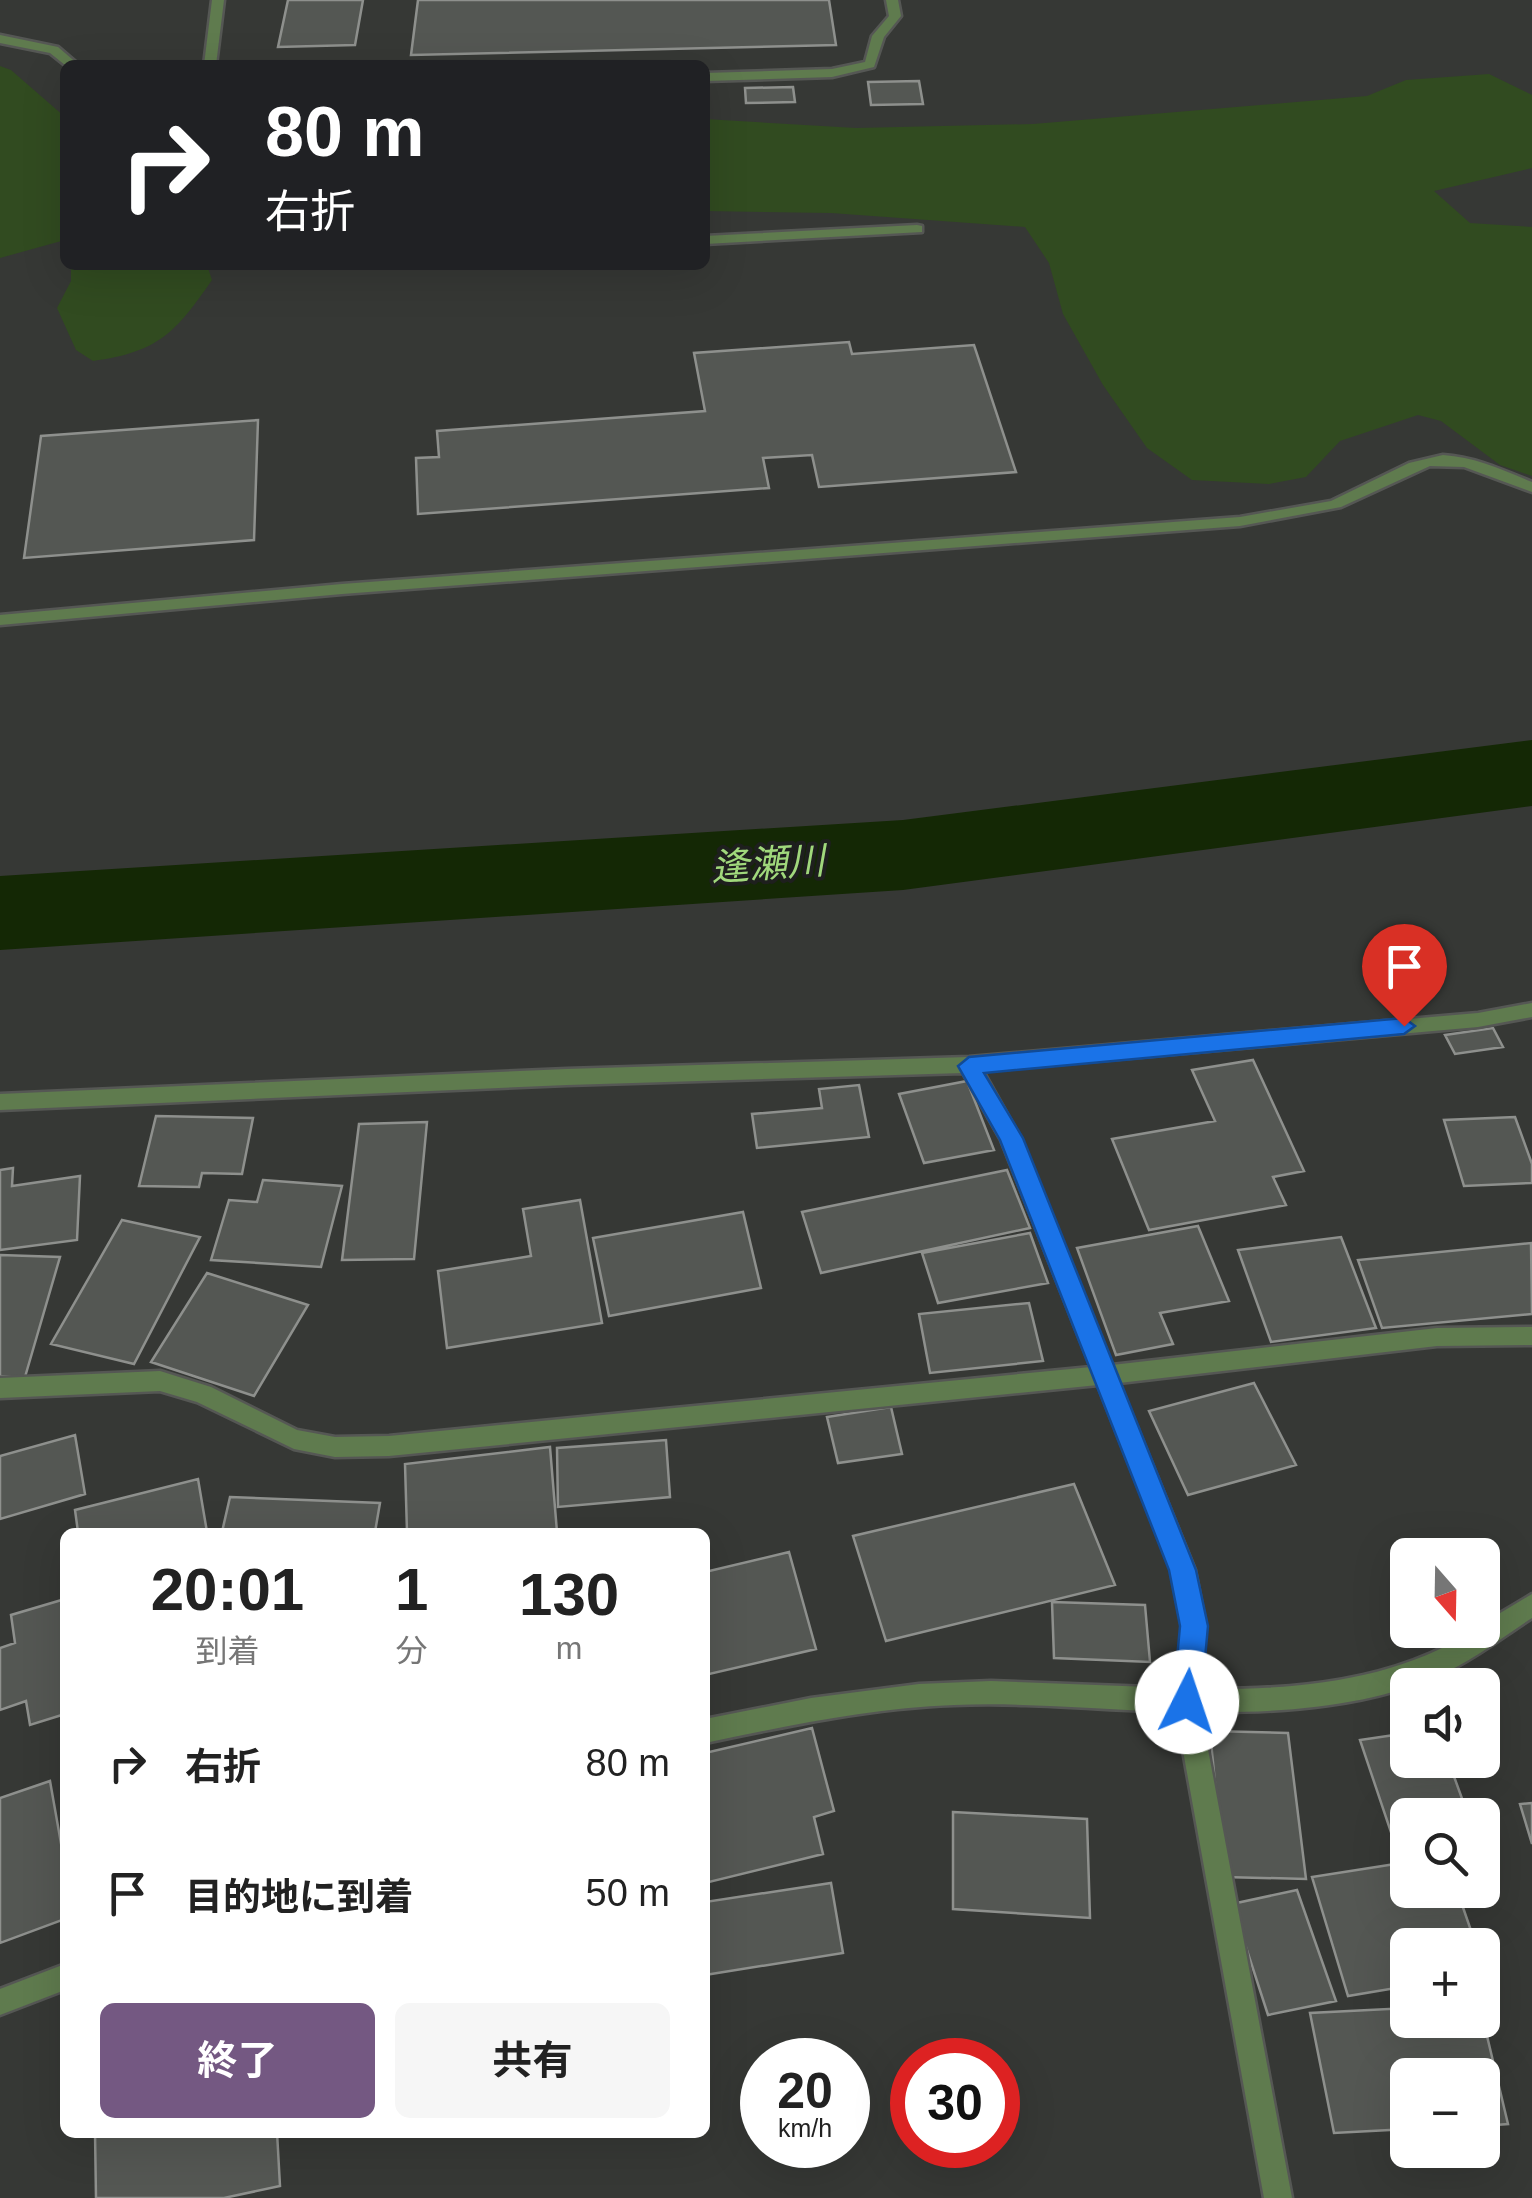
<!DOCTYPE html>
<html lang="ja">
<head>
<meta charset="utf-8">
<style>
  body { margin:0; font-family:Helvetica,"Noto Sans JP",sans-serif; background:#f6f6f6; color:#222; height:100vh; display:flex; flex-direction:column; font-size:38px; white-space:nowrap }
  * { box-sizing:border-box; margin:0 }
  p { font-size:32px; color:#767676 }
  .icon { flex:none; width:55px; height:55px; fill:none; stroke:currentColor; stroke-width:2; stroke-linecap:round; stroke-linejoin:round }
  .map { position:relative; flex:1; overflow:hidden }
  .sheet { position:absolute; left:60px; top:1528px; width:650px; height:610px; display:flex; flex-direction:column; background:#fff; border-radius:15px; box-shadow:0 10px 40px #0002 }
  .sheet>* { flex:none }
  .banner { position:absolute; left:60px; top:60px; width:650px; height:210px; border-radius:15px; box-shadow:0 10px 40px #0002; background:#202124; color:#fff; overflow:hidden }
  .needle { width:65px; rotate:160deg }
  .fabs { position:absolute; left:1390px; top:1538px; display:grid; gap:20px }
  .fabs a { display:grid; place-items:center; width:110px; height:110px; border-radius:15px; background:#fff; box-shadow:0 10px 40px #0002; font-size:50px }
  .speed { position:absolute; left:740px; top:2038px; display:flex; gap:20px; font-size:50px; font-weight:700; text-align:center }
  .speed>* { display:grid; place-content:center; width:130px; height:130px; border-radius:50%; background:#fff; box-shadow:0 10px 40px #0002; line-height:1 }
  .speed small { font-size:25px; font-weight:400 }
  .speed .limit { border:15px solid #d22; background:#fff; color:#111 }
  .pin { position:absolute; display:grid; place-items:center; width:85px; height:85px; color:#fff; margin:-102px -42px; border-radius:50% 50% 50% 0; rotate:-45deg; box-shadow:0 0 10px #0007 }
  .pin .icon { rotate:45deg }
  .me { position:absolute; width:110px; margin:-55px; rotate:4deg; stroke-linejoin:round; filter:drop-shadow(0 0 8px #0008) }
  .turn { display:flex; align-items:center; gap:35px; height:210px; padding:0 40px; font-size:45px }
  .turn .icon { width:130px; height:130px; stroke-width:2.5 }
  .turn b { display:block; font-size:70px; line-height:85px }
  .eta { display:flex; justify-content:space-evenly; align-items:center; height:170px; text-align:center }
  .eta b { font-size:60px; font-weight:700; line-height:70px }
  .cta { display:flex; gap:20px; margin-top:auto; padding:20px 40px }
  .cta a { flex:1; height:115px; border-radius:15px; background:#745882; color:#fff; font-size:40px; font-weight:700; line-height:115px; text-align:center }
  .cta a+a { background:#f6f6f6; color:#222 }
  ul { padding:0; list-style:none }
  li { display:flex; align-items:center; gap:30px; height:130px; padding:0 40px }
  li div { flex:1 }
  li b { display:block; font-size:38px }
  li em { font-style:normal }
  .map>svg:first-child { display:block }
  .green { fill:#314b20 }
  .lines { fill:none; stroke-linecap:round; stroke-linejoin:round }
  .river { fill:#142805; fill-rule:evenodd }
  .building { fill:#545753; stroke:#8e908d; stroke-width:2.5 }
  .street-casing { stroke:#555754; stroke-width:5 }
  .street { fill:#5f7b4e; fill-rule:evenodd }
  .route { fill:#1a73e8; stroke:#114b97; stroke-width:2.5 }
  .labels { text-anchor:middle; stroke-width:8; stroke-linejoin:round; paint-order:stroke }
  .water-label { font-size:38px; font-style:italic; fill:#a0d87c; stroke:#1e1f1e }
</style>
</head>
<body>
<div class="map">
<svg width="1532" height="2198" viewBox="0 0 1532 2198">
  <rect width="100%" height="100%" fill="#363835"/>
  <path class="green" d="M0,66l11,4 54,47v123l-65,18z
    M1489,74l43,21v73l-98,23 36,32 62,4v249l-32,-11 -59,-44 -23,-6 -78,26 -34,36 -37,7 -77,-4 -45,-32 -44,-63 -40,-71 -14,-51 -24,-36 -194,-14 -126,-2v-92l151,9 177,-4 334,-28 39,-16z
    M71,265h136l5,15c-36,52 -53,72 -119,81l-17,-11 -19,-42 14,-27z"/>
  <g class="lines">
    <path class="river" d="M1532,740v66l-629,84 -903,60v-74l903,-56z"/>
  </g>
  <path class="building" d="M288,0h75l-8,45 -77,2z
    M418,0h411l7,45 -425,10z
    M919,81l4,23 -52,1 -3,-23z
    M793,87l2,15 -49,1 -1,-15z
    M849,342l3,12 122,-9 42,127 -197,15 -7,-32 -49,3 6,30 -351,26 -2,-56 23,-1 -2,-26 268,-20 -11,-58z
    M258,420l-4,120 -230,18 17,-122z
    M1493,1028l10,19 -48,7 -10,-19z
    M1253,1060l51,111 -31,6 13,28 -137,25 -37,-91 103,-18 -23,-51z
    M967,1081l27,69 -70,13 -25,-69z
    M859,1085l10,52 -112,11 -5,-34 70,-6 -3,-19z
    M156,1116l97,2 -11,56 -40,-1 -3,14 -60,-1z
    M1515,1117l17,47v19l-68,3 -20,-66z
    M427,1122l-13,137 -72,1 17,-136z
    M13,1168l-1,18 68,-10 -3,64 -77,10v-80z
    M1007,1170l23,58 -209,45 -19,-61z
    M263,1180l79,6 -21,81 -110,-7 18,-60 28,2z
    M580,1200l22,123 -155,25 -9,-77 93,-15 -8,-47z
    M743,1212l18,76 -152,28 -16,-78z
    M122,1220l78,17 -66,127 -83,-20z
    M1198,1226l31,75 -69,12 13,31 -57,11 -39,-107z
    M1030,1233l18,50 -110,20 -16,-50z
    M1341,1237l35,91 -105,14 -33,-92z
    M1531,1243l1,71 -150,14 -24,-68z
    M0,1255l60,2 -35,120 -25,-1z
    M207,1273l101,32 -54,91 -103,-34z
    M1029,1303l14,58 -113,12 -11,-59z
    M1254,1383l42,82 -108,30 -39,-84z
    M891,1407l11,47 -64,9 -11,-46z
    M75,1435l10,59 -85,25v-63z
    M666,1440l4,57 -112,10 -1,-59z
    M550,1447l7,85h-150l-2,-68z
    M198,1479l9,53h-129l-3,-22z
    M1074,1484l41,101 -229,56 -33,-105z
    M230,1497l150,6 -5,29h-153z
    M789,1552l27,97 -111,26v-103z
    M65,1599v115l-35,11 -4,-24 -26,9v-62l15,-5 -4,-28z
    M1052,1602l93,3 5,57 -96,-4z
    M812,1728l22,83 -20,6 9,37 -118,29v-130z
    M1210,1731l78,2 18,146 -82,-2z
    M1408,1733v27h40l20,55h-60v36l-10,2 -38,-113z
    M50,1781l15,85v53l-65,24v-145z
    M1532,1803v41l-12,-40z
    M953,1812l134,7 3,99 -137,-9z
    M1408,1862v28h49l19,55h-68v41l-60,10 -36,-119z
    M831,1883l12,70 -138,22v-73z
    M1297,1890l39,111 -68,14 -36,-111z
    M1408,2008v12h74v-5l26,109 -26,2v-51h-74v54l-74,4 -24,-120z
    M95,2132h182l3,54 -56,12h-128z"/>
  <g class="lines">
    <g class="street-casing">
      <path id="street" d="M212,0h12l-8,65h-12z
        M886,0h12l3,16 -17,21 -10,30 -42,10 -127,4v-8l127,-4 33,-7 7,-26 17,-20z
        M0,35l58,12 21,18h-14l-15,-12 -50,-10z
        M917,225l5,1v6l-217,12v-8z
        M1443,455c32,2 60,15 89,27v10l-68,-25 -34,-1 -89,41 -101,19 -898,68 -342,31v-10l342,-31 898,-67 91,-16 78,-38z
        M1532,1003v14l-54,10 -495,44 38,68 91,226 325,-37 95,-1v18l-95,1 -318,37 76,187 11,57 -6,62c93,1 194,-7 274,-59h8v-6l50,-30v24c-28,18 -54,39 -84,53 -73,36 -166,42 -247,41l91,486h-28l-88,-486c-74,-2 -148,-10 -222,-7 -84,3 -167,21 -249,38v-24l106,-21 108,-14 72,-3 185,7 6,-61 -11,-57 -73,-185 -709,71 -54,1 -41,-8 -97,-47 -37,-11 -160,7v-20l160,-7 51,16 86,43 38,7 54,-1 702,-69 -90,-227 -38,-67 -396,12 -567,25v-16l567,-25 402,-12 509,-44z
        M65,1964v26l-65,25v-26z"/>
    </g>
    <use href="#street" class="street"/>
  </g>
  <path class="route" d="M1404,1018l11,8 -11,8 -420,39 39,65 173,432 12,56 -7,76 -4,10 -10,4 -10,-4 -4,-10 7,-76 -11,-56 -169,-430 -42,-74 11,-9z"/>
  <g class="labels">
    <g class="water-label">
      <text transform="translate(768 864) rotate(-4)" y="13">逢瀬川</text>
    </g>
  </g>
</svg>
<div class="fabs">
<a><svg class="needle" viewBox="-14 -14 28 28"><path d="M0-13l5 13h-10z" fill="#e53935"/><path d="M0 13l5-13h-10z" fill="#767676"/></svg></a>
<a><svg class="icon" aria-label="sound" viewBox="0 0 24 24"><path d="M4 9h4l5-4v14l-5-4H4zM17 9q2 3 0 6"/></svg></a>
<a><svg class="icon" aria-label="search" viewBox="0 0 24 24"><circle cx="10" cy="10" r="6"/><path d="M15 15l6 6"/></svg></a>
<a>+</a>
<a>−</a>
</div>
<div class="speed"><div>20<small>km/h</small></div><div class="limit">30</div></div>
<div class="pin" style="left:1404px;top:1026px;background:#d93025"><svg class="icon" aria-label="arrive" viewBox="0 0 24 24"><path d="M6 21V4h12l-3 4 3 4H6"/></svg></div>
<svg class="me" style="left:1187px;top:1702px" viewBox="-20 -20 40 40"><circle r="19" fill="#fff"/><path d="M0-13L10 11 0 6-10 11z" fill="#1a73e8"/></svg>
<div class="banner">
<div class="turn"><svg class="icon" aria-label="right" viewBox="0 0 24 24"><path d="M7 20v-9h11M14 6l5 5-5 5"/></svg><div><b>80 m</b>右折</div></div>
</div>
<section class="sheet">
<div class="eta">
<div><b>20:01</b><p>到着</p></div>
<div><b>1</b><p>分</p></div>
<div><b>130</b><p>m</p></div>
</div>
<ul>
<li><svg class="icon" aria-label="right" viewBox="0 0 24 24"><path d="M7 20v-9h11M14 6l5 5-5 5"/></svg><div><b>右折</b></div><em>80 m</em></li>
<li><svg class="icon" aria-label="arrive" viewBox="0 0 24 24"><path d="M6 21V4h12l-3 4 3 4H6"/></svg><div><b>目的地に到着</b></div><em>50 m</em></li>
</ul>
<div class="cta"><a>終了</a><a>共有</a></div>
</section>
</div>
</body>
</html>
